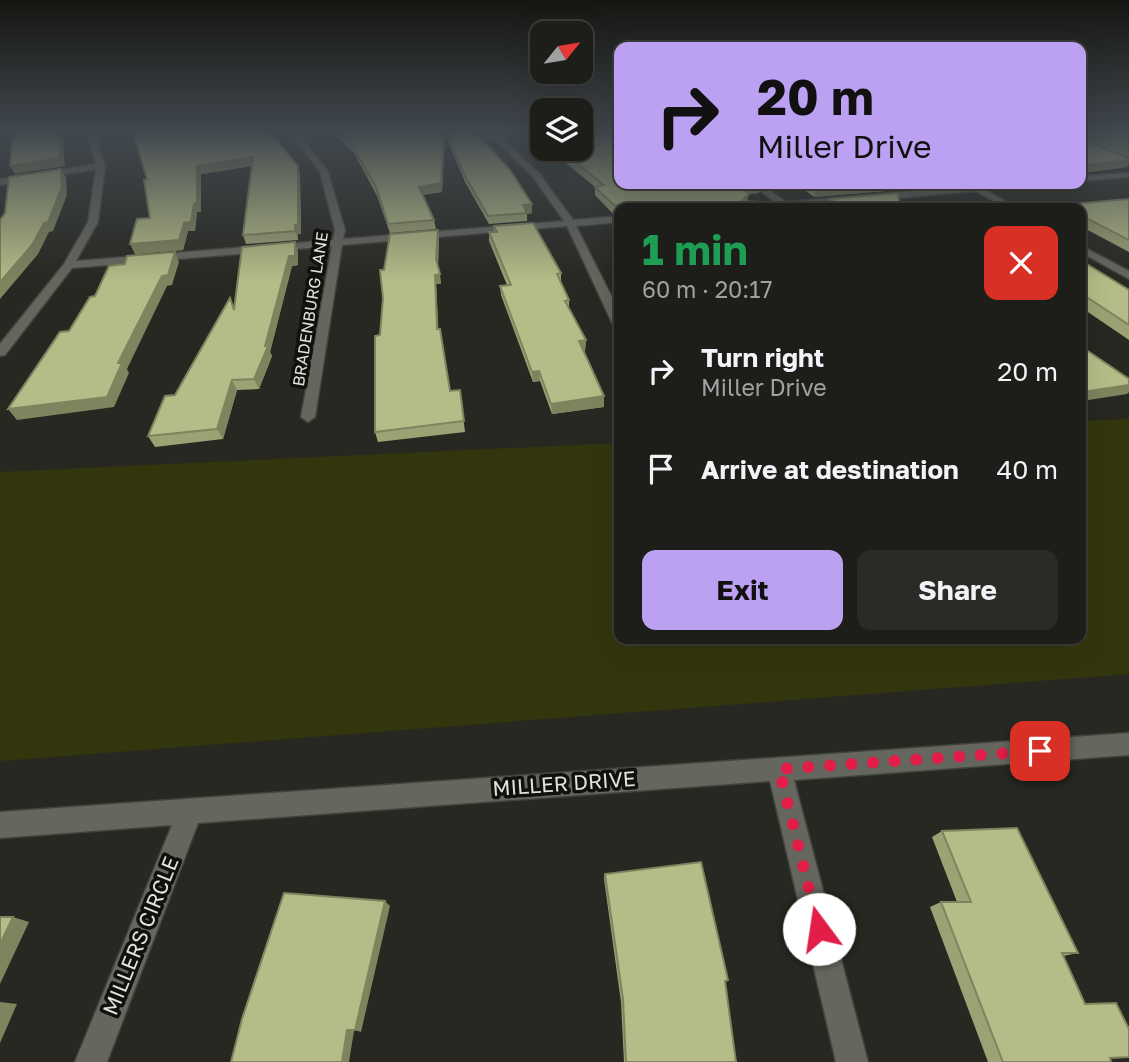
<!DOCTYPE html>
<html lang="en">
<head>
<meta charset="utf-8">
<style>
  body { margin:0; font-family:"Golos Text",sans-serif; background:#2a2b26; color:#f1f3f6; height:100vh; display:flex; flex-direction:column; font-size:26px; white-space:nowrap }
  * { box-sizing:border-box; margin:0 }
  p { font-size:23px; color:#a0a2a2 }
  .icon { flex:none; width:38px; height:38px; fill:none; stroke:currentColor; stroke-width:2; stroke-linecap:round; stroke-linejoin:round }
  .map { position:relative; flex:1; overflow:hidden }
  .panel { position:absolute; left:614px; top:203px; width:472px; height:441px; display:flex; flex-direction:column; background:#1d1e19; border-radius:14px; box-shadow:0 7px 28px #0002,0 0 0 2px #3b3c38 }
  .panel>* { flex:none }
  .hud { position:absolute; left:614px; top:42px; width:472px; height:147px; border-radius:14px; box-shadow:0 7px 28px #0002,0 0 0 2px #3b3c38; background:#bca0f2; color:#111; overflow:hidden }
  .needle { width:46px; rotate:60deg }
  .controls { position:absolute; left:530px; top:21px; display:grid; gap:14px }
  .controls a { display:grid; place-items:center; width:63px; height:63px; border-radius:14px; background:#1d1e19; box-shadow:0 7px 28px #0002,0 0 0 2px #3b3c38; font-size:35px }
  .pin { position:absolute; display:grid; place-items:center; width:60px; height:60px; color:#fff; margin:-30px; border-radius:14px; box-shadow:0 4px 10px #0006 }
  .me { position:absolute; width:77px; margin:-38px; rotate:346deg; stroke-linejoin:round; filter:drop-shadow(0 0 5px #0008) }
  .turn { display:flex; align-items:center; gap:24px; height:147px; padding:0 28px; font-size:32px }
  .turn .icon { width:91px; height:91px; stroke-width:2.5 }
  .turn b { display:block; font-size:49px; line-height:60px }
  .round { display:grid; place-items:center; flex:none; width:74px; height:74px; border-radius:14px; background:#2a2b26 }
  .overview { display:flex; align-items:center; justify-content:space-between; height:119px; padding:0 28px }
  h1 { font-size:42px; font-weight:700; line-height:52px; color:#1e9e55 }
  .button { display:flex; gap:14px; margin-top:auto; padding:14px 28px }
  .button a { flex:1; height:80px; border-radius:14px; background:#bca0f2; color:#111; font-size:28px; font-weight:700; line-height:80px; text-align:center }
  .button a+a { background:#2a2b26; color:#f1f3f6 }
  ul { padding:0; list-style:none }
  li { display:flex; align-items:center; gap:21px; height:98px; padding:0 28px }
  li div { flex:1 }
  li b { display:block; font-size:26px }
  li em { font-style:normal }
  .map>svg:first-child { display:block }
  .green { fill:#33360d }
  .lines { fill:none; stroke-linecap:round; stroke-linejoin:round }
  .minor-casing { stroke:#42423d; stroke-width:3 }
  .minor { fill:#65665e; fill-rule:evenodd }
  .wall { fill:#9ca274 }
  .shaded-wall { fill:#7f845e }
  .building { fill:#b5bc87; stroke:#7f845e; stroke-width:2 }
  .route { stroke:#e11d48; stroke-width:12; stroke-dasharray:0 21.6 }
  .labels { text-anchor:middle; stroke-width:7; stroke-linejoin:round; paint-order:stroke }
  .far-street-label { font-size:16px; fill:#e1e1dd; stroke:#10100d }
  .near-street-label { font-size:21px; fill:#e1e1dd; stroke:#10100d }
</style>
</head>
<body>
<div class="map">
<svg width="1129" height="1062" viewBox="0 0 1129 1062">
  <rect width="100%" height="100%" fill="#272821"/>
  <path class="green" d="M1129,419v255l-1129,87v-289l619,-29 1,196h462v-218z"/>
  <g class="lines">
    <g class="minor-casing">
      <path id="minor" d="M87,133h8l10,33 -7,56 -22,39 257,-21 2,-10 -15,-58 -29,-39h7l30,39 17,58 -2,9 221,-18 -31,-44 -45,-44h8l43,40 34,47 47,-4v6l-44,4 44,87v18l-6,-4 -47,-101 -225,19 -27,172 -7,5 -7,-5 31,-171 -260,22 -67,87 -5,1v-12l64,-80 24,-42 8,-53 -96,16v-6l96,-15z
        M1129,173v4l-47,4v-5z
        M752,184h9l25,18 209,-18h31l-40,6 31,18h-10l-32,-17 -182,17h-51l4,-3 30,-2z
        M1082,246l47,25v8l-47,-26z
        M1129,733v22l-335,25 74,282h-32l-66,-281 -572,42 -91,239h-32l97,-237 -172,13v-26z"/>
    </g>
    <use href="#minor" class="minor"/>
  </g>
  <path class="wall" d="M133,133l165,33 2,8 1,60h-3v6l-52,4 -3,-9 9,-69 -51,8v38h-4l-2,19h-7l-5,19 -48,4 15,-36 -3,-39z
    M333,133h141l58,80 -5,1v7l-38,3 -24,-42 -20,-48 -3,58 -20,3 12,25 2,9 -46,4 -13,-37 -23,-43z
    M530,133h12v10z
    M1082,133h47v24l-22,-8 20,18 -45,6z
    M549,149h32l178,44 -10,1 -2,7 17,7h-144v6h-7l-18,-19v-8z
    M765,184h174l-42,6 -83,7 -12,-9 -26,3z
    M830,199l70,9h-71l-1,-1z
    M1129,199v53l-47,-25v-19h-23l2,-3z
    M494,226l67,47v9l8,18v9l17,31 -1,11h-2l21,56 -52,7 -12,-33 -7,1 -32,-87 -1,-9 7,-1 -18,-44v-9h5z
    M438,230l1,9 -1,26 3,19h-5l2,45 12,62 10,-1 5,42 -87,10 -3,-10 9,-162z
    M298,252v13l-6,1 -22,86 2,4 -13,33 -22,1 -14,49 -68,8 -7,-11 27,-41 55,-97 4,9z
    M1082,261l47,29v50l-47,-32z
    M942,831l136,122 -15,3 48,106h-123l-58,-155 11,-5h16l-25,-65z
    M605,874l123,106 -3,2 11,80h-112l-3,-60 -17,-123z"/>
  <path class="shaded-wall" d="M59,133h3l3,33 -50,8 -5,-8z
    M444,133l1,1 -3,58 -22,3 -1,-8z
    M253,157l3,8 -55,9v38h-4l-2,19h-7l-5,19 -48,4 -5,-10 67,-78z
    M1129,160v4l-2,3 -45,6 4,-8z
    M298,166l2,8 1,60h-3v6l-3,-9z
    M61,169l5,8 1,18 -14,36 -4,1 -11,22 -38,45v-17l44,-59z
    M777,184h27l-2,4 -26,3z
    M873,184h66l-42,6 -83,7 2,-8z
    M761,185l-2,8 -10,1 -2,8 -6,6v-21z
    M532,204v9l-5,1 -4,-9z
    M438,230l1,9 -1,29 -2,-9z
    M295,242l3,10v13l-6,1 -22,86 2,4 -13,33 -5,-10 35,-123z
    M175,252l4,10 -7,23 -5,1 -40,83 2,4 -15,34 -97,13 -9,-11 154,-133z
    M440,274l1,10h-5l3,55 -2,-10 -2,-54z
    M586,340l-1,11 -7,1 1,-11z
    M539,371l1,10 -7,1 -1,-10z
    M232,380l5,10 -14,49 -6,-10z
    M1129,385v7l-2,2 -45,7v-9z
    M604,396v11l-52,7 -1,-10z
    M385,901l5,5 -29,126 -6,-2z
    M13,917l16,5 -29,62v-40z
    M0,1002l17,2 -17,39z
    M347,1030l7,1 -5,31h-7z"/>
  <path class="building" d="M13,133h46l1,25 -50,8z
    M133,133h138l27,33v59h-3v6l-52,4 10,-78 -56,9v37l-3,1 -3,18 -7,1 -5,17 -49,4 7,-25 13,-1 -6,-38 3,-1z
    M339,133h105l-3,50 -22,4 15,33 -46,4 -12,-37 -24,-42z
    M447,133h27l16,15 20,22 22,34 -9,1 4,8 -39,3 -24,-42z
    M581,133h39v51h140l1,1 -20,2 8,7 -7,7 16,1 6,6h-141l-1,-3h-8l-19,-18 9,-2 -45,-36h22z
    M1082,133h3v8l44,17v2l-43,5 -4,-2z
    M1086,133h43v15z
    M61,169l1,18 -14,35 -4,1 -12,22 -32,37v-62l5,-7 4,-36z
    M810,184h63l-57,5z
    M898,193l2,15h-57l-13,-9z
    M1129,199v41l-47,-24v-8h-15l-6,-3z
    M533,223l28,50 -4,1 12,26 -4,1 21,39 -7,1 25,55 -53,8 -12,-33 -7,1 -32,-86 11,-1 -22,-53h8l-3,-6z
    M438,230l-2,29 4,15 -5,1 2,54h3l10,62 10,-1 4,31 -89,11v-96l5,-1 3,-37 -3,-28h4l6,-36z
    M295,242v14h-6l-24,90h3l-14,33 -22,1 -15,49 -69,7 17,-40 10,-1 55,-97 4,12 8,-63z
    M175,252l-7,23 -6,1 -44,87h4l-15,34 -99,12 52,-77 9,-1 21,-34 5,-1 14,-30 16,-2 2,-8z
    M1082,261l47,29v35l-47,-31z
    M1082,347l47,32v6l-47,7z
    M1017,828l61,125h-16l23,51 31,-1 13,26v28l-19,1 1,4h-108l-62,-160h30l-29,-71z
    M701,862l27,118 -3,1 11,81h-110l-3,-63 -18,-125z
    M284,893l101,8 -30,129h-8l-5,32h-111l11,-43z
    M0,917h13l-13,27z"/>
  <linearGradient id="sky" x2="0" y2="1"><stop stop-color="#151612"/><stop offset="0.47" stop-color="#41484e"/><stop offset="1" stop-color="#41484e" stop-opacity="0"/></linearGradient>
  <rect width="1129" height="281" fill="url(#sky)"/>
  <g class="lines">
    <path class="route" d="M819,929l-40,-160 261,-18"/>
  </g>
  <g class="labels">
    <g class="far-street-label">
      <text transform="translate(310 309) rotate(-81)" y="6">BRADENBURG LANE</text>
    </g>
    <g class="near-street-label">
      <text transform="translate(564 784) rotate(-4)" y="7">MILLER DRIVE</text>
      <text transform="translate(141 936) rotate(-68)" y="7">MILLERS CIRCLE</text>
    </g>
  </g>
</svg>
<div class="controls">
<a><svg class="needle" viewBox="-14 -14 28 28"><path d="M0-13l5 13h-10z" fill="#e53935"/><path d="M0 13l5-13h-10z" fill="#a0a2a2"/></svg></a>
<a><svg class="icon" aria-label="layers" viewBox="0 0 24 24"><path d="M12 4l9 5-9 5-9-5zM3 14l9 5 9-5"/></svg></a>
</div>
<div class="pin" style="left:1040px;top:751px;background:#d93025"><svg class="icon" aria-label="arrive" viewBox="0 0 24 24"><path d="M6 21V4h12l-3 4 3 4H6"/></svg></div>
<svg class="me" style="left:819px;top:929px" viewBox="-20 -20 40 40"><circle r="19" fill="#fff"/><path d="M0-13L10 11 0 6-10 11z" fill="#e11d48"/></svg>
<div class="hud">
<div class="turn"><svg class="icon" aria-label="right" viewBox="0 0 24 24"><path d="M7 20v-9h11M14 6l5 5-5 5"/></svg><div><b>20 m</b>Miller Drive</div></div>
</div>
<section class="panel">
<div class="overview"><div><h1>1 min</h1><p>60 m · 20:17</p></div><a class="round" style="background:#d93025;color:#fff"><svg class="icon" aria-label="close" viewBox="0 0 24 24"><path d="M6 6l12 12M18 6L6 18"/></svg></a></div>
<ul>
<li><svg class="icon" aria-label="right" viewBox="0 0 24 24"><path d="M7 20v-9h11M14 6l5 5-5 5"/></svg><div><b>Turn right</b><p>Miller Drive</p></div><em>20 m</em></li>
<li><svg class="icon" aria-label="arrive" viewBox="0 0 24 24"><path d="M6 21V4h12l-3 4 3 4H6"/></svg><div><b>Arrive at destination</b></div><em>40 m</em></li>
</ul>
<div class="button"><a>Exit</a><a>Share</a></div>
</section>
</div>
</body>
</html>
